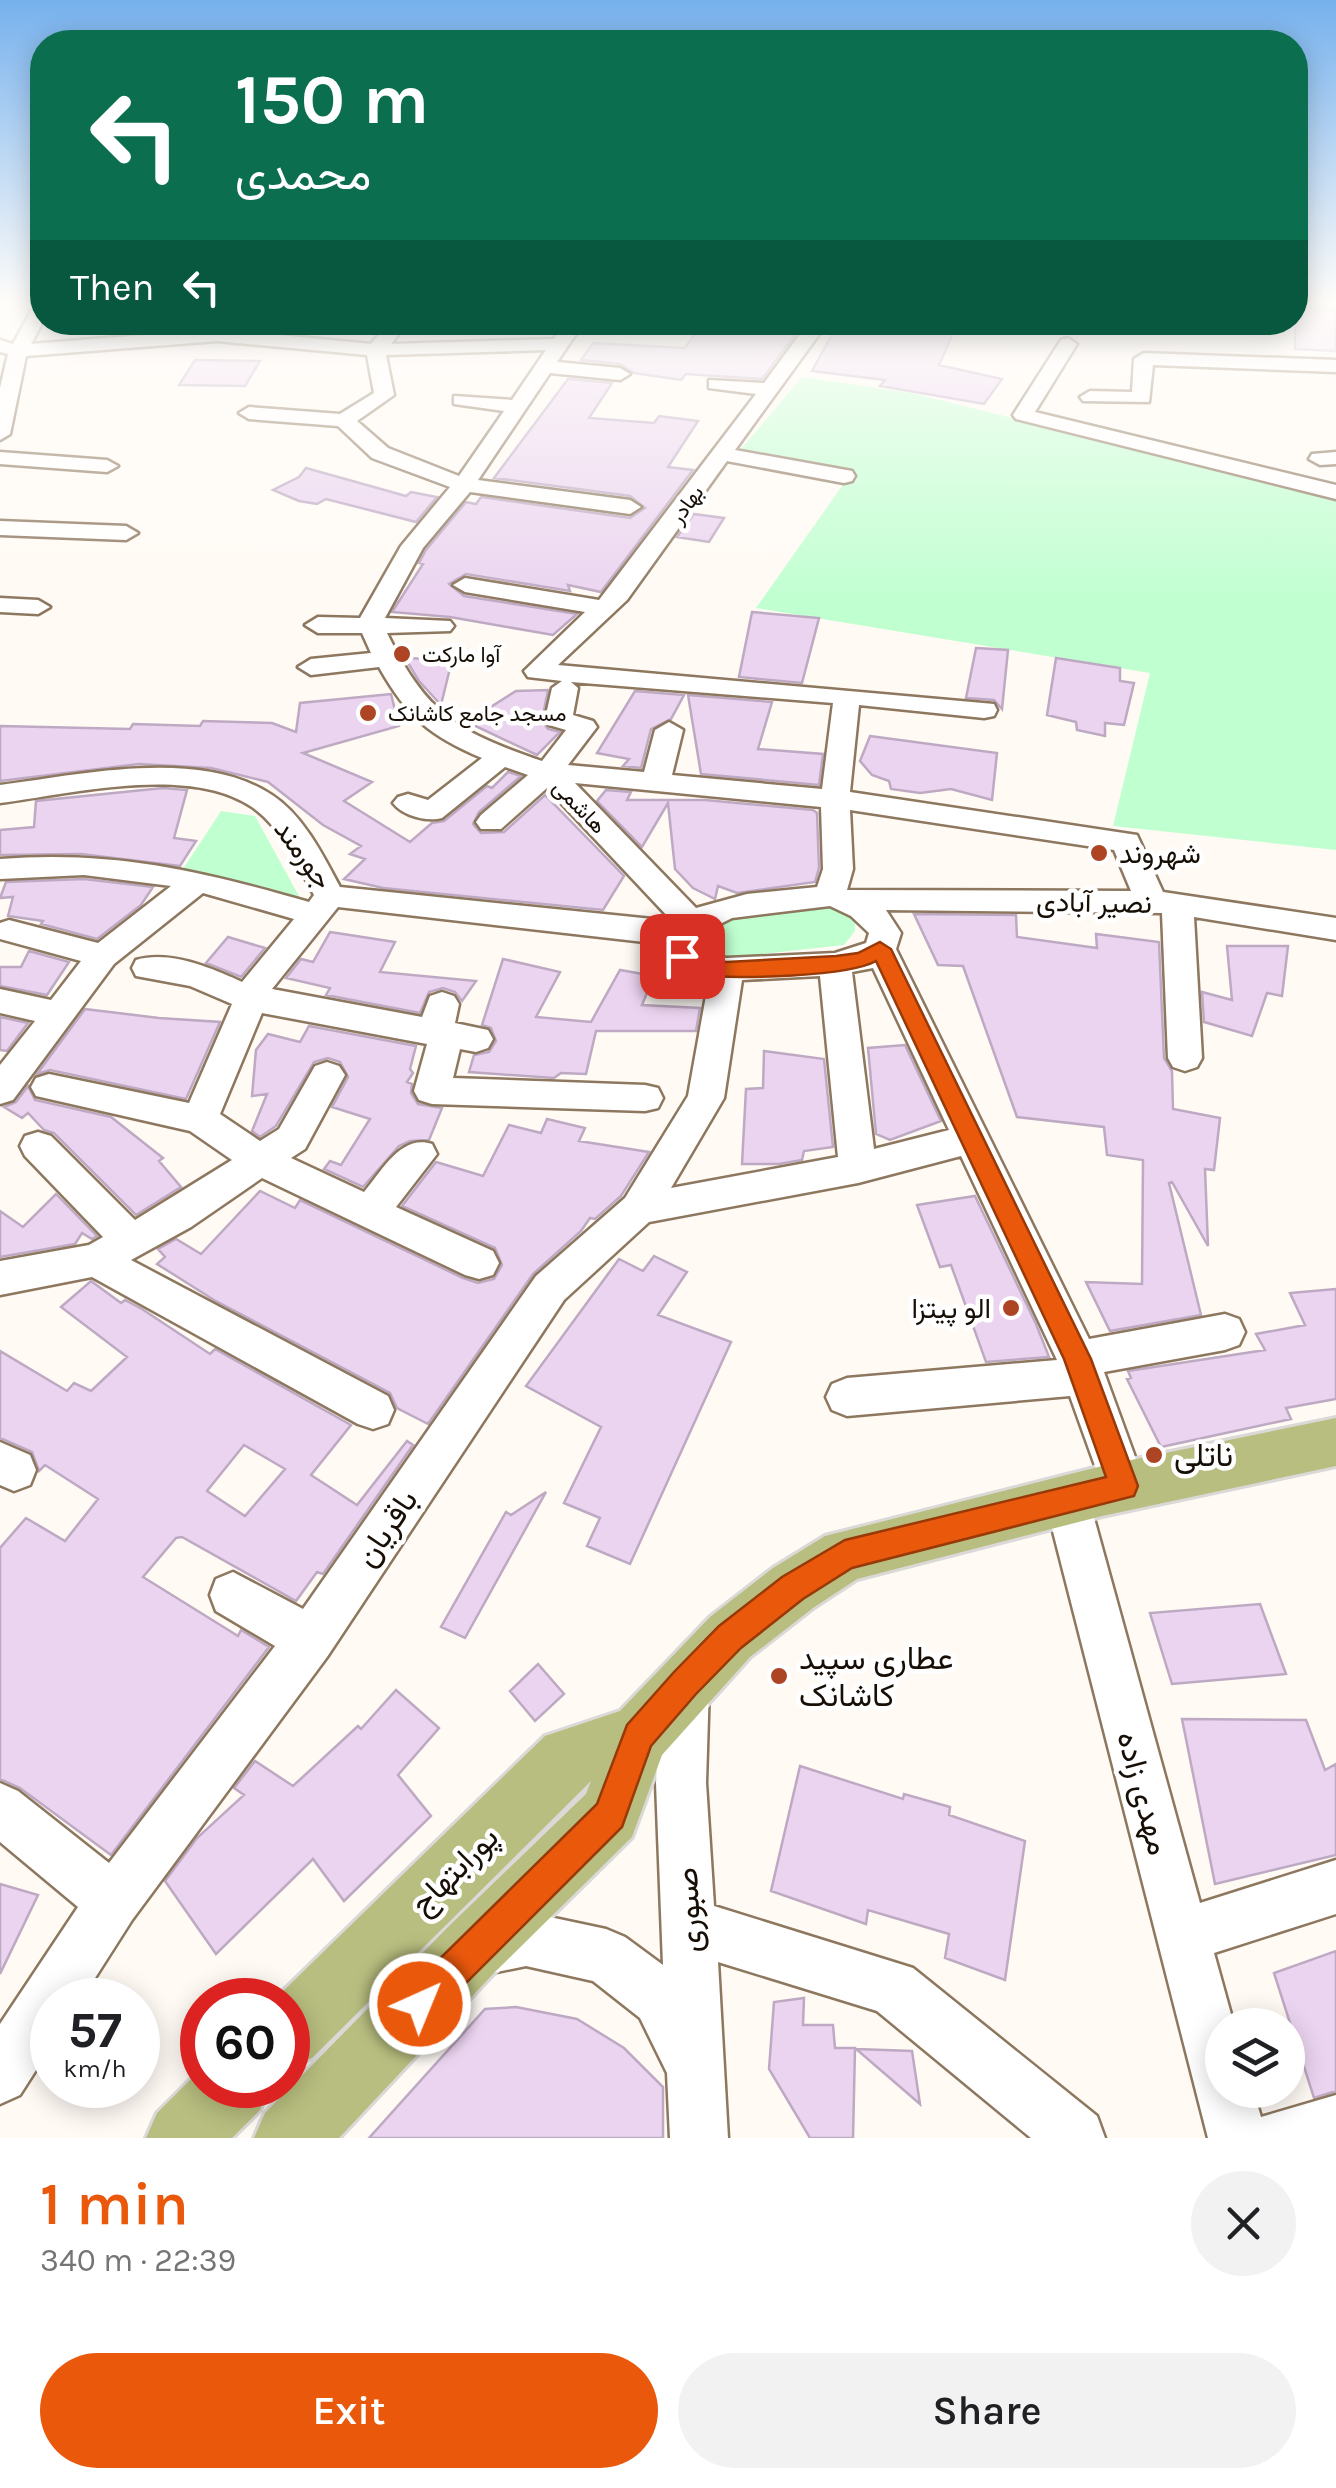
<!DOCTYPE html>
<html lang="en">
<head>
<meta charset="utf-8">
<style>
  body { margin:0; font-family:Karla,Vazirmatn,sans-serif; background:#f2f2f2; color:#202124; height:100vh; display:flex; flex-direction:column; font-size:38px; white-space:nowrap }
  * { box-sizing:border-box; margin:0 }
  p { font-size:32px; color:#757577 }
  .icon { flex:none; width:55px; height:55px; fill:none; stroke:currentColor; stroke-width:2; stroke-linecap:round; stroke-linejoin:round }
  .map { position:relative; height:2138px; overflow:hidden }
  .panel { display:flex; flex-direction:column; background:#fff; flex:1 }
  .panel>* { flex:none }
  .top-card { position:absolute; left:30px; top:30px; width:1278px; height:305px; border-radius:40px; box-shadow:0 5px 25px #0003; background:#0b6e4f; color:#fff; overflow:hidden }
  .controls { position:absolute; left:1205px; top:2008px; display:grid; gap:20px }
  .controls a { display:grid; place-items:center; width:100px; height:100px; border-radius:50%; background:#fff; box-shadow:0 5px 25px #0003; font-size:50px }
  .speed { position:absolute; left:30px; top:1978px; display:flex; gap:20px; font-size:50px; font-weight:700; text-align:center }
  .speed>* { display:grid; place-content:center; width:130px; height:130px; border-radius:50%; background:#fff; box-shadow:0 5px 25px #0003; line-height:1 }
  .speed small { font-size:25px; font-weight:400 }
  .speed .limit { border:15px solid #d22; background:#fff; color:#111 }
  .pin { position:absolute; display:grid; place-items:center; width:85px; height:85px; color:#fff; margin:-42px; border-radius:20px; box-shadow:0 5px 15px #0006 }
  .me { position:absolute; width:110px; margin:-55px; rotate:44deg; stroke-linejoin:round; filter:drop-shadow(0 0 8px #0008) }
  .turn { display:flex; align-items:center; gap:35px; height:210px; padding:0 40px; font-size:45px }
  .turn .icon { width:130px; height:130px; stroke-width:2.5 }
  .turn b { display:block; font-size:70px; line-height:85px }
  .then { display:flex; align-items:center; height:95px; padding:0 40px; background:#0003; gap:20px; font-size:38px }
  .round { display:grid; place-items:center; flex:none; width:105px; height:105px; border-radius:52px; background:#f2f2f2 }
  .headline { display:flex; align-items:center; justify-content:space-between; height:170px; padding:0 40px }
  h1 { font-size:60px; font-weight:600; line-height:75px; color:#ea580c }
  .action { display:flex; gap:20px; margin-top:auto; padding:20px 40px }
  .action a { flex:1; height:115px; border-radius:60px; background:#ea580c; color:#fff; font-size:40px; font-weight:600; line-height:115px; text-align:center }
  .action a+a { background:#f2f2f2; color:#202124 }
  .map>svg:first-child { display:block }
  .green { fill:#c0ffd0 }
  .building { fill:#ebd4f0; stroke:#bea9c3; stroke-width:2.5; fill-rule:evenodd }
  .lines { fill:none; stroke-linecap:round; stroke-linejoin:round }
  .minor-casing { stroke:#8d775f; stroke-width:5 }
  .major-casing { stroke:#dad9d7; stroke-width:6 }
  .minor { fill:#fff; fill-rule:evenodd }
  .major { fill:#b8be7f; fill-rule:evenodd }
  .route { fill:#ea580c; stroke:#983908; stroke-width:2.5 }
  .poi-dot { fill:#ad4524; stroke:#fff; stroke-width:4 }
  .labels { text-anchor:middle; stroke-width:9; stroke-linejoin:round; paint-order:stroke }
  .far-street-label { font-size:22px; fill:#170f06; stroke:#fff }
  .far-poi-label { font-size:22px; fill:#170f06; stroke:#fff; text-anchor:start }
  .poi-label { font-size:28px; fill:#170f06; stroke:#fff; text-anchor:start }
  .street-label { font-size:28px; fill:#170f06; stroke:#fff }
  .near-poi-label { font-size:32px; fill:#170f06; stroke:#fff; text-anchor:start }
  .near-street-label { font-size:32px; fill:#170f06; stroke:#fff }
</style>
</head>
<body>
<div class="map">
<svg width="1336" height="2138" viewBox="0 0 1336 2138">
  <rect width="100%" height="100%" fill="#fffaf4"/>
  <path class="green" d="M802,377l109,16 425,104v353l-223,-24 37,-153 -394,-65 93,-132 -113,-21z
    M221,811l34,5 45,82 -117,-29z
    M813,907l25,1 17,11v12l-11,14 -109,12h-17l-21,-16 1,-11 30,-11z"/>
  <path class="building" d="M1295,307l41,2v42l-41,-2z
    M703,322h101l-42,57 -76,-5 -5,6 -47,-7 -14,-9 -39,-4 12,-17 92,5z
    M839,322h119l-19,43 63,14 -18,25 -104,-18 5,-6 -73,-9z
    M195,360l65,1 -15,25 -66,-1z
    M568,379l44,4 -23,35 65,5 5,-7 39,5 -30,46 25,3 -92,122 -33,-7 2,6 -104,-17 -17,10 15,12 113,18 -24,21 -103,-18 -58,-5 31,-48 -4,-1 7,-13 40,-48 10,2 5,-7 149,21 15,-10 -15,-12 -136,-18z
    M306,468l100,28 5,-4 26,5 -21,25 -90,-23 -9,5 -18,-3 -26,-11 26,-13z
    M694,514l30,4 -15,24 -32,-5z
    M752,612l67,6 -17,65 -63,-6z
    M976,648l32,2 -6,59 -8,-9 -28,-2z
    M405,658l47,2 -11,45 -22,-24z
    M1056,658l64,10v13l14,2 -10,42 -19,-2v13l-28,-6 -1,-8 -29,-7z
    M548,690l-6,31 6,8 12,3 -23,23 -70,-33 49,-31z
    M635,691l49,4 -13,24 -20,10 -10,39 -18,-2 6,-7 -32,-6z
    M391,694l8,32 -96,27 69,29 -28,19 66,41 22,-19 12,-2 43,-35 5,2 16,-16 13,4 -42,36 -6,12 8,9 23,-1 41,-37 79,81 -21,34 -220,-22 -39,-9 21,-20 -15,-5 11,-8 -38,-21 -55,-43 -57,-14 -72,-4 -139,17v-55l130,3 3,-5 67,2 3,-5 69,2 24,9 4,-29z
    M688,695l84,7 -14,47 65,5 -4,31 -118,-11z
    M870,736l127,17 -5,47 -41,-11 -31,4 -29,-4 -2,-8 -17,-6 -12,-14z
    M163,788l24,2 -13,48 22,3 -16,25 -99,-12 -81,1v-25l34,-3 2,-26z
    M606,790l25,2 -4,8h78l108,10 4,3 2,55 -4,14 -78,11 -19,-7 -3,13 -22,-11 -18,-19 -7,-66 -26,44 -45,-46z
    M84,879l69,8 -12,18 -44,34 -56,-15 2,-3 -35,-5 5,-19 -13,1 6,-16z
    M914,914l102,1 1,22 80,11 -1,-14 63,8 5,116 8,13 1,38 47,9 -6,52 -9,-1 3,77 -36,-64 -3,1 32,132 -91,16 -24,-49 56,2 1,-124 -36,-5 -3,-28 -87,-10 -54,-151 -25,-1z
    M330,932l65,10 -15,30 96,9 -14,20 -7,-9 -12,-4 -14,4 -9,21 -94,-18 4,-7 -44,-10 15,-19 12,3z
    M228,937l37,11 -24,29 -35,-14z
    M1227,946h61l-6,50 -15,-3 -15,43 -48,-14 -2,-30 30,8z
    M29,951l40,11 -22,33 -47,-9v-19h21z
    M503,959l57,13 -24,45 55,5 29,-52 34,6 -12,29 58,3 -4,23h-100l-10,43 -25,-1 -7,5 -85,-6 5,-17 15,-3 7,-11 -5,-13 -9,-3z
    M85,1009l74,9 61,4 -34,77 -136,-29 -13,4z
    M0,1017l28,6 -21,28 -7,-1z
    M309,1026l107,20 -6,23 3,4 -6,9 5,2 -1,9 7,11 24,4 -13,32 -19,1 -11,5 -36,41 -39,-18 6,-8 11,4 29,-46 -38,-12 16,-30 -8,-15 -12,-4 -14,4 -38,64 -16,11 -8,-6 15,-37 -15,2 4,-46 12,-16 32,8z
    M905,1045l36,76 -51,19 -14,-6 -8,-86z
    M764,1051l60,8 9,88 -29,4 -2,9 -23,4h-37l4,-75 17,-1z
    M28,1086l7,14 76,17 52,41 -4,3 22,26 -45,28 -82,-82 -10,-3 -16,-17 -6,5 -18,-11 12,-5z
    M547,1119l38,9 -6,13 70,11 -28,44 -26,23 -5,-1 -9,13 -48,43 -105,150 -31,-16 -7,-15 -176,-93 -57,-36 8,-7 -7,-8 18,-10 25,15 59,-63 35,17 5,-8 163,78 15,5 16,-4 8,-14 -7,-17 -93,-42 34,-44 47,14 26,-51 32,8z
    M56,1194l41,42 -5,3 -10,-6 -7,11 -75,13v-46l23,16z
    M975,1196l61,128 13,33 -63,5 -35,-97 -11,2 -23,-62z
    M654,1256l33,16 -29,43 73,27 -101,222 -43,-18 13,-28 -36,-15 37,-76 -75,-41 93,-127 24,12z
    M91,1281l30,22 4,-3 17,9 68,45 5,-5 136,76 -40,50 46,30 50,-64 6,4 -90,129 -6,-2 -21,29 -114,-64 -6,1 -33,39 95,59 3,-6 28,17 -158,208 -91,-67 -20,-9v-231l26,-30 39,23 33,-42 -53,-34 -6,6 -7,-19 -32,-14v-87l67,40 7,-8 17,8 36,-34 -66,-50zM244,1445l41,24 -40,47 -38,-25z
    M1336,1289v110l-50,9 5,11 -130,28 -34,-68 4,-1 -3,-7 137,-21 -9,-16 49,-9 -15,-32z
    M546,1492l-81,146 -24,-11 65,-115 5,3z
    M1260,1604l26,70 -114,10 -22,-71z
    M538,1664l26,30 -29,27 -25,-30z
    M396,1690l43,38 -41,47 33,41 -87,85 -31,-42 -97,95 -51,-73 32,-43 47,-43 -10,-7 21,-27 38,25 65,-60 3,3z
    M1182,1719l124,1 19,50 11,-6v91l-121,29z
    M800,1766l103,33 1,-5 46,13 -1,8 76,26 -20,139 -60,-22 4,-24 -81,-24 -2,14 -95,-33z
    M0,1884l38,11 -38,79z
    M1336,1951v140l-22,7 -40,-125z
    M804,1998l-1,27h30l2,23h20l-2,90h-43l-41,-69 5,-67z
    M516,2007l61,12 47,29 39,39v51h-294l116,-129z
    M856,2049l56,2 8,53z"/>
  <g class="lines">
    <g class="minor-casing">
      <path id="minor" d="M35,304h7l1,18 -12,22 186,-15 154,15 18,-22h19l-17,22 163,-5 11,-17h19l-27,40 63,6 10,6 -10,6 -70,-7 -72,107 152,20 11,7 -11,7 -160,-22 -47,56 -38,70 65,3 4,5 -4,5 -63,2c40,82 71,99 155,128l24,-31 -17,-5 -4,-6 7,-31 10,-7 -34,-4 -4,-6 61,-59 -120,-20 -12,-7 12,-7 134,22 157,-206 -47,-6v-8l55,3 45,-61h19l-93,128 117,21 3,5 -3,5 -8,2 -117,-22 -100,139 -69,65 436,39 3,6 -3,6 -10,2 -125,-13 -9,87 287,43 26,57 173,26v22l-142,-23 8,141 -5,9 -12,4 -12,-4 -5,-9 -6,-145 -276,-3 15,23 -5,16 193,390 136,-25 14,5 6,13 -6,13 -14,5 -121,22 42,115 -6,15 -16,6 -16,-6 -38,-106 -223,20 -15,-6 -6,-13 6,-13 15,-6 210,-18 -96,-204 -103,27 -209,39 -85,78 -237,357 -195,263 -51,80h-29v45l-32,50 -20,9v-80l78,-117 -78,-65v-59l18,8 91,72 166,-217 -59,-35 -6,-16 6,-16 17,-7 70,37 233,-333 89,-78 63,-102 21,-117 -37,-15 -10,-20 -324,-37 -66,82 150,28 8,-21 12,-4 12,4 5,8 -4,19 33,7 5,9 -5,9 -12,4 -16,-3 -7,29 192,7 13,3 5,10 -5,10 -13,3 -213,-7 -13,-4 -5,-9 13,-47 -165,-31 -42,101 40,27 19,-12 36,-63 12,-4 12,4 6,9 -40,74 -14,9 73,34c18,-21 37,-58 68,-48l5,10 -41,53 97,44 6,12 -6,12 -14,4 -14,-4 -203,-97 -71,49 -60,33 257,136 6,14 -6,14 -15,5 -15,-5 -266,-147 -92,18v-34l89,-16 14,-8 -78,-81 -5,-10 5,-10 13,-4 13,4 84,84 97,-60 -42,-29 -154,-35 -5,-9 5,-9 13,-4 140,29 43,-99 -42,-18 -54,-10 -4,-8 4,-8c34,-10 75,8 106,22l52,-63 -91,-26 -89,71 -101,136 -13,4v-39l35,-44 -35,-8v-24l51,11 30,-39 -81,-22v-16l9,-3 89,23 73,-57 -87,-11 -84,4v-20c113,-9 202,12 309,43l5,-7c-16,-30 -33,-68 -62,-88 -63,-43 -181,-13 -252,-4v-18c80,-10 200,-38 272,10 31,20 51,60 68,92l332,34 -125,-133 -46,41h-20l-5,-7 5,-7 47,-40 -23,-8 -63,51c-15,4 -39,-2 -49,-15l5,-6 10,-3 20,6 54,-42c-52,-22 -75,-41 -103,-91l-68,8 -13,-8 13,-8 60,-6 -9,-20h-44l-13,-8 13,-8 42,1 41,-72 49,-59 -78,-29 -34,-32 -89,-7 -10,-6 10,-6 91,7 34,-21 -7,-38 -150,-14 -191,15 -16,78 -10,6v-52l8,-34 -8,-2v-12l13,4zM546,350l-34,50 -58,-4v8l50,7 -45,65 -71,-28 -31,-27 37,-26 -8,-40zM571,682l262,21 -11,86 -150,-14 11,-45 -14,-8 -14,8 -11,42 -76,-7 29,-38 -4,-6 -20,-6 5,-27zM575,783l246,24 2,62 -6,18 -70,7 -51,14zM850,810l264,40 17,41 -284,-1 6,-21zM830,906l21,10 18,17 -3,10 -31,10 -108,5 -17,-2 -13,-7 -5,-11 40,-20zM873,968l76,162 -75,19 -22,-177zM820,976l18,181 -167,31 53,-90 18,-118z
        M1068,338l9,6 -42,68 301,73v14l-320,-80 -3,-4 48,-75z
        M1144,353l192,7v12l-183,-7 -4,37 -66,-1 -3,-4 10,-6 42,1 2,-33z
        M0,452l107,8 11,6 -11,6 -107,-8z
        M1336,452v12l-16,1 -11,-6 3,-5z
        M0,521l126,5 12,7 -12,7 -126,-5z
        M0,598l38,2 12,7 -12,7 -38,-2z
        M0,1442l30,13 6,15 -6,15 -16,6 -14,-6z
        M1067,1479l16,6 6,15 111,403 136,-43v54l-122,39 20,72h-12v65h31l8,27 75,-22v43h-128l-163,-638 6,-15z
        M685,1661l17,7 7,17 -3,98 8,123 199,62 184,148 8,22h-74l-154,-127 -159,-49 10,176h-58l-3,-65 -27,-55 -47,-37 -67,-15 -44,9 -19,-8 -8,-19 8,-19 63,-17 80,17 19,8 38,28 -7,-182 5,-98 7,-17z"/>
    </g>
    <g class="major-casing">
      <path id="major" d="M1336,1418v48l-234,50 -245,63 -44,29 -63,49 -88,98 -30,82 -138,136 -155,165h-85l11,-25 183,-186 138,-133 5,-13 -279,277 -24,10v-68h-14l271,-264 75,-25 90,-94 63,-49 52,-32 277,-70z
        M202,2068v17h68l-10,25 -28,28h-86l11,-25z"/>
    </g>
    <use href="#minor" class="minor"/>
    <use href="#major" class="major"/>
  </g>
  <linearGradient id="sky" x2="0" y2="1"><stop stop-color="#76b1ed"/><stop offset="0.5" stop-color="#fffdfa"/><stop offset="1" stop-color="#fffdfa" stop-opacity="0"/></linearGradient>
  <rect width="1336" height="603" fill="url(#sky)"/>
  <path class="route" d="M880,942l11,7 200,410 47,127 -4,10 -282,72 -49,31 -62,49 -45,46 -45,52 -29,81 -190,190 -12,5 -13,-5 -6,-13 6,-13 190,-187 30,-79 47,-53 45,-46 63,-49 63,-37 261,-63 -42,-118 -188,-398c-26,15 -140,19 -171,14 -12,-2 -26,-10 -33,-19l10,-8 26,12 19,2 109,-6 22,-3z"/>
  <g class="poi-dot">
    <circle cx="402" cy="654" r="10"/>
    <circle cx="368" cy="713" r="10"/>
    <circle cx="1099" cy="853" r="10"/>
    <circle cx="1011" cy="1308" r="10"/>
    <circle cx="1154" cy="1455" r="10"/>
    <circle cx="779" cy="1676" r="10"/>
  </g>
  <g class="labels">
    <g class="far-street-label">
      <text transform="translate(686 504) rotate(-54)" y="8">بهادر</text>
      <text transform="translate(580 806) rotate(46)" y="8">هاشمی</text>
    </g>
    <g class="far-poi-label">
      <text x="422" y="662">آوا مارکت</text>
      <text x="388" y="721">مسجد جامع کاشانک</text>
    </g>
    <g class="poi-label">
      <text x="1119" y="863">شهروند</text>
      <text x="991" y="1318" text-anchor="end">الو پیتزا</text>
    </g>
    <g class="street-label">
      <text transform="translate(304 854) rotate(54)" y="10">جورمند</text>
      <text transform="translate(1094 902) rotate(1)" y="10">نصیر آبادی</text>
    </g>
    <g class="near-poi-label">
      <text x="1174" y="1466">ناتلی</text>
      <text x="799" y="1669">عطاری سپید<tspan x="799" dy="37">کاشانک</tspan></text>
    </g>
    <g class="near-street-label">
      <text transform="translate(386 1528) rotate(-56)" y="11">باقریان</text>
      <text transform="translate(1144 1793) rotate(75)" y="11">مهدی زاده</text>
      <text transform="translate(454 1870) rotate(-45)" y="11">پورابتهاج</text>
      <text transform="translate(688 1910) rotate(-93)" y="11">صبوری</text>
    </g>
  </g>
</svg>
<div class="controls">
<a><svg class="icon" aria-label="layers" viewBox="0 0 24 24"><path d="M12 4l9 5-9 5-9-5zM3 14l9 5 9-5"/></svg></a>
</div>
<div class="speed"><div>57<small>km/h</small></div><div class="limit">60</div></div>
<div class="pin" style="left:682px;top:956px;background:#d93025"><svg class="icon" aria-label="arrive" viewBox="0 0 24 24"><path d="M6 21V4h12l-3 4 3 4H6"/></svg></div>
<svg class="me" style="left:420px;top:2004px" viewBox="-20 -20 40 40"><circle r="17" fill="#ea580c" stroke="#fff" stroke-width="3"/><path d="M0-11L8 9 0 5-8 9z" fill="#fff"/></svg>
<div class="top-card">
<div class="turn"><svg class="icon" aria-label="left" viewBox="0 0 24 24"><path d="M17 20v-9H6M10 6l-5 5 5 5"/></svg><div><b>150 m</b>محمدی</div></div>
<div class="then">Then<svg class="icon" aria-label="left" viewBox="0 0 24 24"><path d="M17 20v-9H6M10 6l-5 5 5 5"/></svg></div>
</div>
</div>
<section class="panel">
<div class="headline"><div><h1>1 min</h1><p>340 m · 22:39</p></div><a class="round"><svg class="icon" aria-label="close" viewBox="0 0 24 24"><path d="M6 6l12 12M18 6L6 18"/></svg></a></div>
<div class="action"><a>Exit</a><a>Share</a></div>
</section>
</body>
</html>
